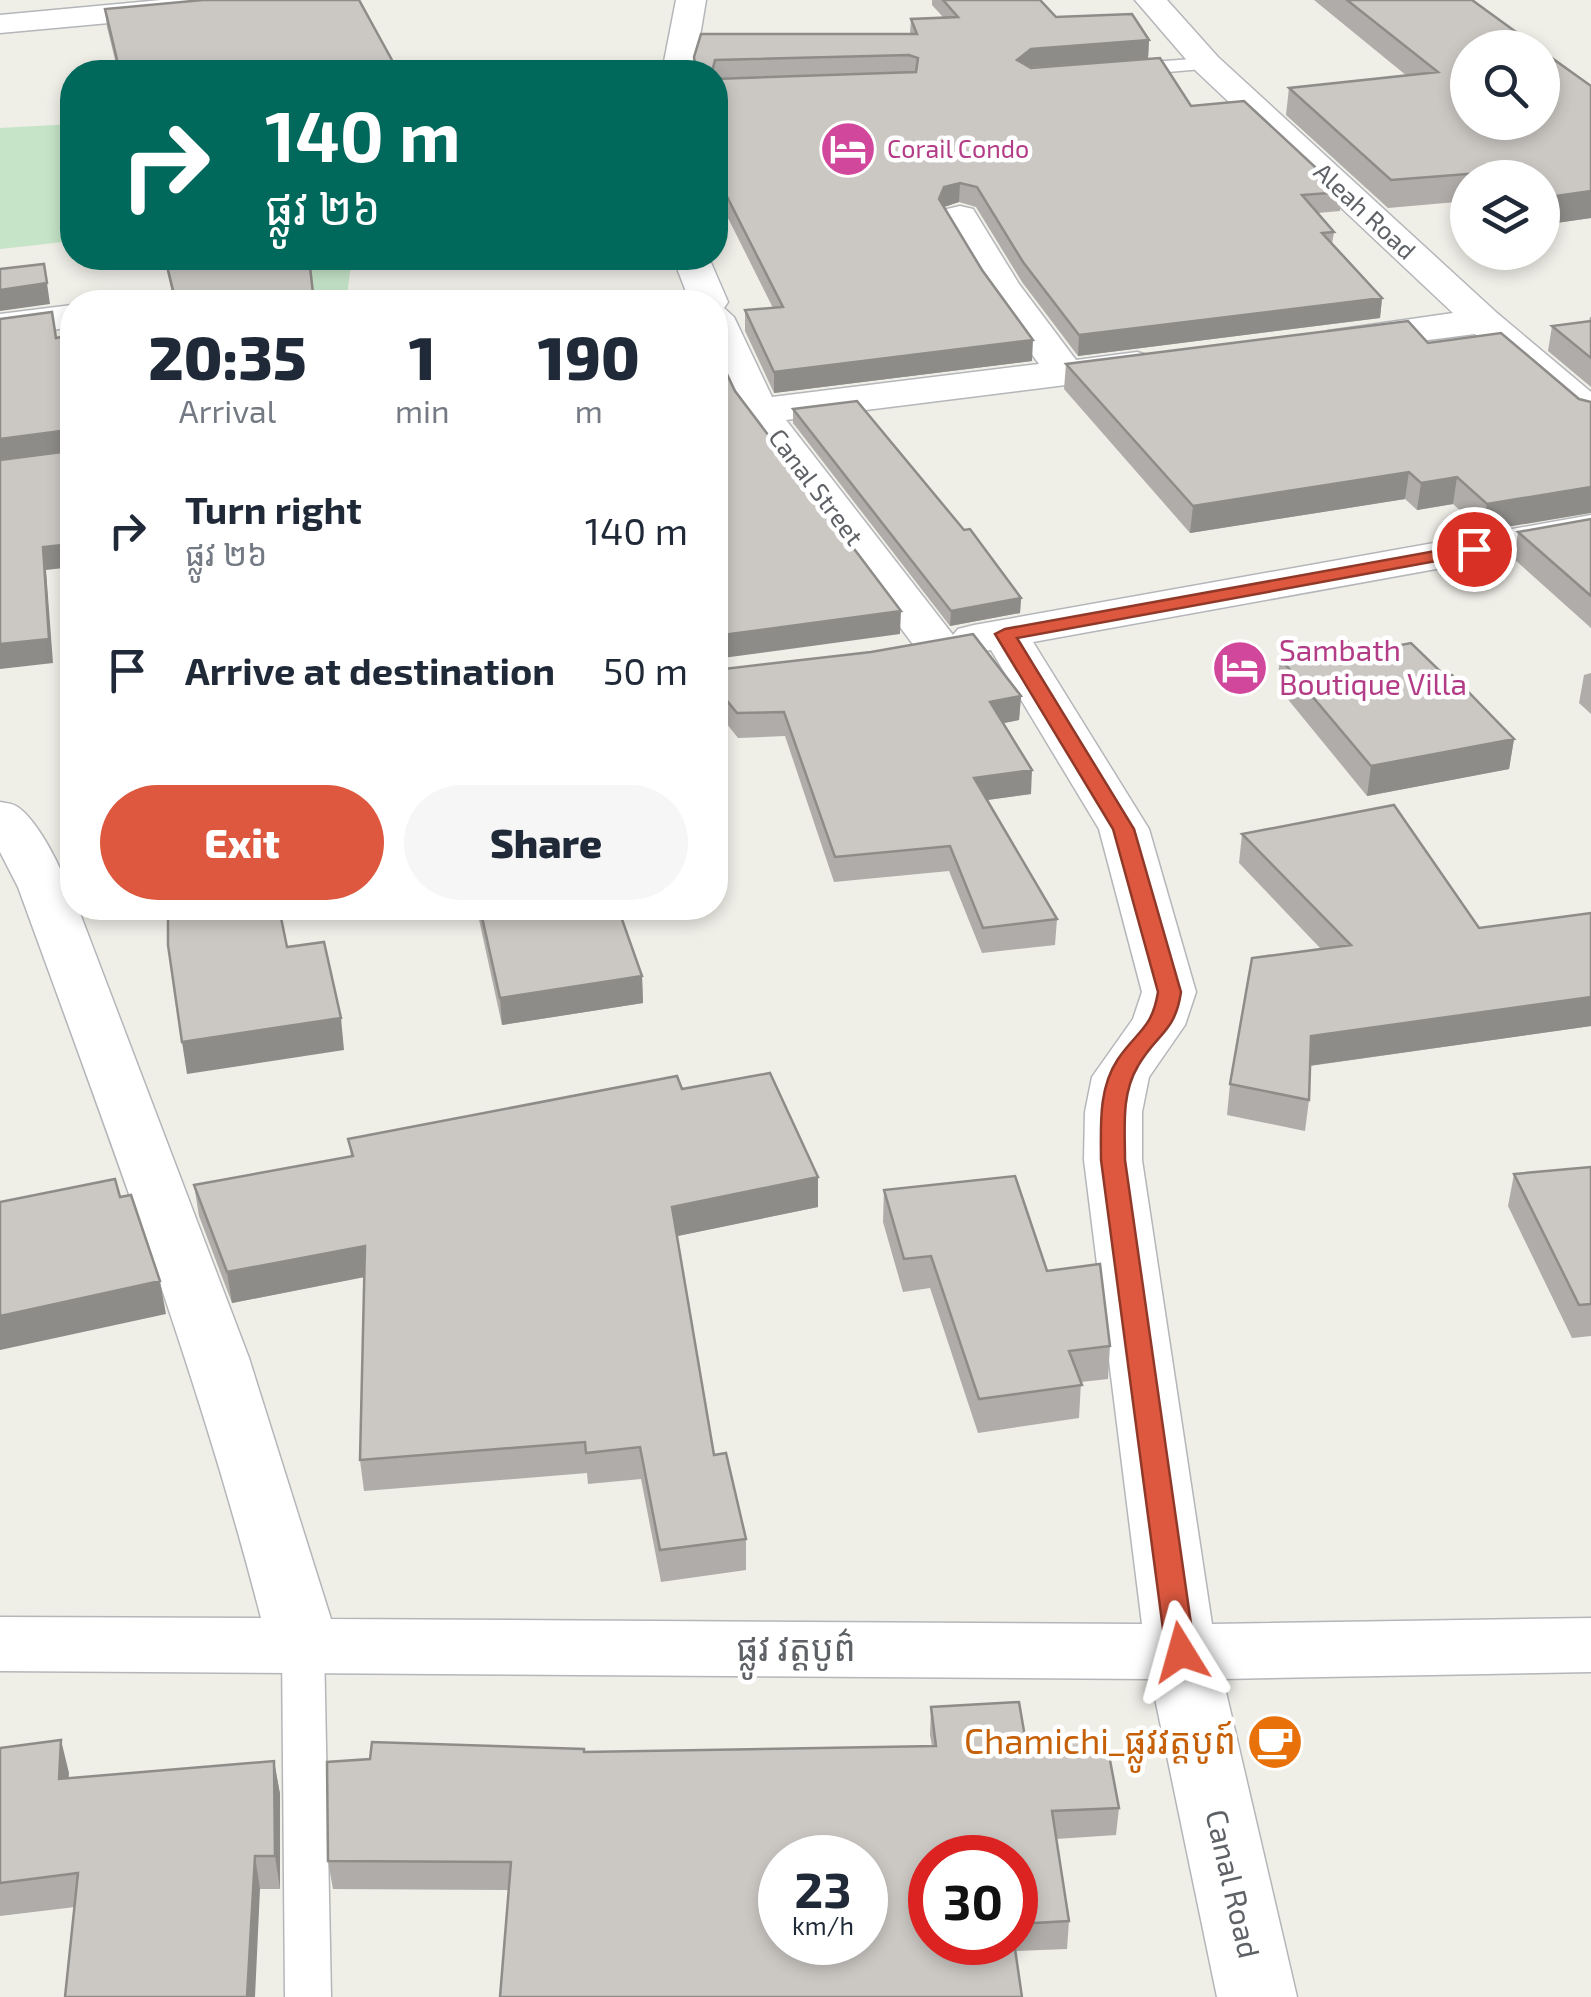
<!DOCTYPE html>
<html lang="en">
<head>
<meta charset="utf-8">
<style>
  body { margin:0; font-family:"Exo 2","Noto Sans Khmer",sans-serif; background:#f6f6f7; color:#1f2937; height:100vh; display:flex; flex-direction:column; font-size:38px; white-space:nowrap }
  * { box-sizing:border-box; margin:0 }
  p { font-size:32px; color:#747a83 }
  .icon { flex:none; width:55px; height:55px; fill:none; stroke:currentColor; stroke-width:2; stroke-linecap:round; stroke-linejoin:round }
  .map { position:relative; flex:1; overflow:hidden }
  .sheet { position:absolute; left:60px; top:290px; width:668px; height:630px; display:flex; flex-direction:column; background:#fff; border-radius:40px; box-shadow:0 5px 15px #0003 }
  .sheet>* { flex:none }
  .top-card { position:absolute; left:60px; top:60px; width:668px; height:210px; border-radius:40px; box-shadow:0 5px 15px #0003; background:#00695c; color:#fff; overflow:hidden }
  .buttons { position:absolute; left:1450px; top:30px; display:grid; gap:20px }
  .buttons a { display:grid; place-items:center; width:110px; height:110px; border-radius:50%; background:#fff; box-shadow:0 5px 15px #0003; font-size:50px }
  .speed { position:absolute; left:758px; top:1835px; display:flex; gap:20px; font-size:50px; font-weight:700; text-align:center }
  .speed>* { display:grid; place-content:center; width:130px; height:130px; border-radius:50%; background:#fff; box-shadow:0 5px 15px #0003; line-height:1 }
  .speed small { font-size:25px; font-weight:400 }
  .speed .limit { border:15px solid #d22; background:#fff; color:#111 }
  .pin { position:absolute; display:grid; place-items:center; width:85px; height:85px; color:#fff; margin:-42px; border:5px solid #fff; border-radius:50%; box-shadow:0 2px 10px #0007 }
  .me { position:absolute; width:110px; margin:-55px; rotate:352deg; stroke-linejoin:round; filter:drop-shadow(0 0 8px #0008) }
  .turn { display:flex; align-items:center; gap:35px; height:210px; padding:0 40px; font-size:45px }
  .turn .icon { width:130px; height:130px; stroke-width:2.5 }
  .turn b { display:block; font-size:70px; line-height:85px }
  .eta { display:flex; justify-content:space-evenly; align-items:center; height:170px; text-align:center }
  .eta b { font-size:60px; font-weight:800; line-height:70px }
  .button { display:flex; gap:20px; margin-top:auto; padding:20px 40px }
  .button a { flex:1; height:115px; border-radius:60px; background:#dd583f; color:#fff; font-size:40px; font-weight:800; line-height:115px; text-align:center }
  .button a+a { background:#f6f6f7; color:#1f2937 }
  ul { padding:0; list-style:none }
  li { display:flex; align-items:center; gap:30px; height:140px; padding:0 40px }
  li div { flex:1 }
  li b { display:block; font-size:38px }
  li em { font-style:normal }
  .map>svg:first-child { display:block }
  .green { fill:#c5e4c8 }
  .lines { fill:none; stroke-linecap:round; stroke-linejoin:round }
  .service-casing { stroke:#b4b6ba; stroke-width:3 }
  .minor-casing { stroke:#b4b6ba; stroke-width:3 }
  .service { fill:#fff; fill-rule:evenodd }
  .minor { fill:#fff; fill-rule:evenodd }
  .wall { fill:#afaca9; fill-rule:evenodd }
  .shaded-wall { fill:#8e8c89 }
  .building { fill:#cbc8c4; stroke:#8e8c89; stroke-width:2.5; fill-rule:evenodd }
  .route { fill:#dd583f; stroke:#903929; stroke-width:2.5 }
  .labels { text-anchor:middle; stroke-width:9; stroke-linejoin:round; paint-order:stroke }
  .far-hotel-label { font-size:25px; fill:#b23c85; stroke:#fff; text-anchor:start }
  .far-street-label { font-size:25px; fill:#5e6166; stroke:#fff }
  .hotel-label { font-size:30px; fill:#b23c85; stroke:#fff; text-anchor:start }
  .street-label { font-size:30px; fill:#5e6166; stroke:#fff }
  .near-street-label { font-size:35px; fill:#5e6166; stroke:#fff }
  .near-food-label { font-size:35px; fill:#c56008; stroke:#fff; text-anchor:end }
</style>
</head>
<body>
<div class="map">
<svg width="1591" height="1997" viewBox="0 0 1591 1997">
  <rect width="100%" height="100%" fill="#efeee7"/>
  <path class="green" d="M72,124v117l-72,8v-121z
    M283,258h69l-6,44h-156z"/>
  <g class="lines">
    <g class="service-casing">
      <path id="service" d="M1207,58l7,2v8l-92,8 -10,-6 10,-6z
        M303,1629l15,5 6,11 7,352h-46l-3,-352 6,-11z"/>
    </g>
    <g class="minor-casing">
      <path id="minor" d="M161,0h116l-4,6 -11,3 -262,24v-18z
        M676,0h30l-12,72h-32z
        M1135,0h32l51,57 279,256 94,79v33l-14,-3 -102,-88 -133,17 -14,-4 -5,-8 5,-8 125,-18 -257,-242z
        M960,206l13,3 46,75 57,76 61,-8 14,4 6,8 -6,8 -14,4 -351,44 167,215 5,-6 16,-4 617,-110v26l-558,101 116,187 47,163 -11,33 -36,52 -7,35v48l70,464 379,-6v54l-368,7 74,318h-80l-66,-318 -1151,-8v-54l261,1c-64,-249 -155,-489 -243,-731l-18,-35v-50c5,1 11,1 16,4 21,11 56,78 56,102h6l171,450 82,261 811,5 -58,-464 1,-48 7,-35 41,-58 9,-27 -43,-163 -108,-179 -17,3 -16,-4 -5,6 -16,4 -16,-4 -183,-244 -23,-51v-58h-25l-17,-44h36l19,44 -4,6 10,9 38,80 267,-33 -55,-76 -42,-71 5,-8z
        M72,305v22l-72,11v-24z"/>
    </g>
    <use href="#service" class="service"/>
    <use href="#minor" class="minor"/>
  </g>
  <path class="wall" d="M932,0h108l16,17 93,23 -1,19 -118,8 161,39 151,86 -2,19 -22,2 16,19 -2,12 50,54 -2,20 -302,38 -56,-74 -46,-75 -17,-5 -15,5 88,154 -258,32 -29,-62v-21l28,-2 -58,-116v-113l102,-3 -102,2v-6h-21v-15l216,-23 1,-15 32,-2 -11,-12z
    M1314,0h158l119,218 -49,7v-47h-74v23l-80,7 -102,-93 3,-27 118,-12z
    M105,9l288,53 1,10h-276l-11,-45z
    M164,258h145l5,44h-140z
    M1590,317h1v70l-43,-36 4,-25 37,-5z
    M1428,343l151,56 -96,132 -30,-27 -36,6 -12,-11 -215,34 -126,-144 2,-25z
    M793,409l228,189 -1,15 -70,13 -157,-203z
    M1591,519v109l-77,-69 4,-27z
    M1359,653l86,23 69,63 -5,30 -142,27 -90,-110 3,-28z
    M715,670l306,26 -2,24 -16,3 28,71 -44,6 70,119 -2,26 -73,8 -33,-82 -115,11 -49,-146 -47,2 -23,-29z
    M1591,673v41l-12,-11 5,-28z
    M1242,834l237,94 112,98 -281,40 -1,34 -4,31 -78,-16 3,-31 91,-135 -82,-86z
    M475,908h143l24,68 1,27 -141,22 -24,-110z
    M682,1089l136,118 -141,29 37,219 32,84v31l-85,12 -20,-103 -53,5 -1,-11 -223,18 -4,-31 5,-183 -133,26 -33,-87 -5,-31 157,-29 -3,-17z
    M1591,1167v169l-19,2 -64,-132 6,-32z
    M884,1190l163,81 63,75 -2,33 -27,3 -2,36 -101,15 -48,-145 -27,4 -20,-70z
    M1019,1702l7,41 80,-4 13,69 -3,27 -60,4 13,82 -2,28 -52,2 7,46h-522l9,-107 -176,-1 -5,-28 -1,-99 43,-3 2,-17 212,7v3l348,-6 -2,-11 1,-28zM780,1858h85v84h-85zM930,1858h85v84h-85z
    M61,1740l7,38 206,-17 6,33v95h-20l-185,18 -75,9v-168z"/>
  <path class="shaded-wall" d="M1149,40l-1,19 -118,8 -13,-7 14,-11z
    M393,62l1,10h-14l4,-9z
    M960,183l-1,19 -15,5 -5,-8 5,-12z
    M1591,191v27l-49,7v-27z
    M47,283l3,21 -50,7v-21z
    M1382,298l-2,20 -302,38 1,-21z
    M1033,340l-1,21 -258,32v-21z
    M68,430l4,22 -72,10v-23z
    M1409,472l-4,27 -215,34 3,-27z
    M1457,477l-4,27 -36,6 4,-27z
    M1591,487v26l-108,18 4,-27z
    M72,544v23l-26,3 7,93 -53,6v-25l43,-97z
    M1021,598l-1,15 -70,13 1,-15z
    M901,611l-1,23 -185,25v-23z
    M1021,696l-2,24 -30,6 1,-24z
    M1514,739l-5,30 -142,27 4,-30z
    M1032,770l-1,24 -58,8 1,-24z
    M642,976l1,27 -141,22 -2,-27z
    M1591,997v29l-284,40 4,-30z
    M341,1018l3,32 -157,24 -5,-32z
    M818,1177v30l-145,30 -1,-30z
    M365,1246l4,30 -137,27 -5,-31z
    M160,1281l6,33 -166,36v-34z
    M61,1740l8,33 -3,38 -7,-32z
    M274,1761l6,33v95l-5,-33z
    M255,1856l5,33 -5,108h-8z"/>
  <path class="building" d="M203,0h156l34,62 -9,1 6,8 -10,1h-260l-15,-63z
    M943,0h97l16,17 76,-3 17,26 -118,9 -14,11 14,8 129,-10 31,48 53,-5 98,91 -40,3 32,37 -12,1 60,65 -303,37 -56,-73 -46,-75 -17,-4 -16,4 -5,12 43,71 51,70 -259,32 -29,-62 38,-3 -68,-134v-94l201,-7 2,-14 -9,-3 -194,5 -3,12h-16l-2,-15 7,-23h216l-6,-15 47,-2z
    M1347,0h125l66,48h-70v74h74v-71l49,35v105l-49,7v-20h-56l-6,-5 -89,7 -102,-92 149,-16z
    M165,258h144l5,44h-138z
    M44,264l3,19 -47,7v-21z
    M639,294l3,8h-59v-3z
    M52,312l4,26 16,-3v209l-29,3 6,92 -49,5v-184l69,-9 3,-3v-14l-4,-4 -68,9v-120z
    M1408,321l20,22 73,-10 78,66 12,3v85l-104,17 -30,-27 -36,6 -12,-11 -216,34 -127,-142z
    M1591,321v37l-39,-32z
    M715,349l20,42 166,220 -186,25z
    M857,401l107,129 6,-1 51,69 -70,13 -158,-202z
    M1591,519v77l-73,-64z
    M973,634l48,62 -31,6 42,68 -58,8 83,141 -74,9 -33,-82 -115,11 -51,-145 -47,1 -22,-27v-16l156,-18z
    M1348,642l11,11 52,-10 34,33 7,-1 62,64 -143,27 -91,-108z
    M1394,805l85,123 112,-15v84l-280,39 -2,64 -79,-16 22,-126 99,-13 -109,-111z
    M168,908h111l8,39 37,-5 17,76 -159,24 -14,-97z
    M480,908h138l24,68 -142,22z
    M770,1073l48,104 -146,30 42,248 12,-2 20,86 -86,11 -20,-103 -54,6 -1,-11 -225,18 5,-214 -138,26 -33,-87 159,-29 -5,-17 329,-63 5,13z
    M1591,1167v137l-12,1 -65,-131z
    M1015,1176l32,95 53,-7 10,82 -41,5 13,34 -103,14 -48,-143 -27,3 -20,-69z
    M115,1179l5,18 11,-2 29,86 -160,35v-114z
    M1019,1702l7,41 80,-4 13,69 -67,3 17,110 -54,3v-66h-85v84h84l8,55h-522l11,-135 -183,-1 -1,-99 43,-3 2,-17 212,7v3l352,-6 -5,-39zM780,1858h85v84h-85z
    M61,1740l-2,39 215,-18 1,95h-20l-8,141h-182l13,-124 -78,10v-135z"/>
  <path class="route" d="M1474,544l6,1v8l-463,85 117,191 47,163c-6,41 -24,41 -43,74 -17,28 -13,62 -13,94l70,492 -4,8 -10,3 -11,-3 -4,-8 -65,-492c0,-35 -3,-71 17,-101 20,-29 34,-30 40,-67l-45,-163 -118,-195 10,-5z"/>
  <defs>
    <g id="hotel-disc" transform="scale(2.875)"><circle r="9.5" fill="#d1479c" stroke="#fff"/><path d="M-6-4.5h1.5V1H6V5H4.5V3h-9V5H-6ZM-4 0a1.8 1.8 0 1 1 3.6 0ZM.5 0V-2.5h3Q6-2.5 6 0Z" fill="#fff"/></g>
    <g id="cafe-disc" transform="scale(2.875)"><circle r="9.5" fill="#e8710a" stroke="#fff"/><path d="M-5.5-4.5H6V0H3Q3 3.5 0 3.5H-2.5Q-5.5 3.5-5.5 0ZM3-3.2v2h1.7v-2ZM-6 4.5H4V6H-6Z" fill="#fff"/></g>
  </defs>
  <g fill-rule="evenodd">
    <use href="#hotel-disc" x="848" y="149"/>
    <use href="#hotel-disc" x="1240" y="668"/>
    <use href="#cafe-disc" x="1275" y="1742"/>
  </g>
  <g class="labels">
    <g class="far-hotel-label">
      <text x="887" y="158">Corail Condo</text>
    </g>
    <g class="far-street-label">
      <text transform="translate(1365 211) rotate(43)" y="9">Aleah Road</text>
      <text transform="translate(816 487) rotate(53)" y="9">Canal Street</text>
    </g>
    <g class="hotel-label">
      <text x="1279" y="661">Sambath<tspan x="1279" dy="34">Boutique Villa</tspan></text>
    </g>
    <g class="street-label">
      <text transform="translate(1232 1884) rotate(77)" y="10">Canal Road</text>
    </g>
    <g class="near-street-label">
      <text x="796" y="1661">ផ្លូវ វត្តបូព៌</text>
    </g>
    <g class="near-food-label">
      <text x="1236" y="1754">Chamichi_ផ្លូវវត្តបូព៍</text>
    </g>
  </g>
</svg>
<div class="buttons">
<a><svg class="icon" aria-label="search" viewBox="0 0 24 24"><circle cx="10" cy="10" r="6"/><path d="M15 15l6 6"/></svg></a>
<a><svg class="icon" aria-label="layers" viewBox="0 0 24 24"><path d="M12 4l9 5-9 5-9-5zM3 14l9 5 9-5"/></svg></a>
</div>
<div class="speed"><div>23<small>km/h</small></div><div class="limit">30</div></div>
<div class="pin" style="left:1474px;top:549px;background:#d93025"><svg class="icon" aria-label="arrive" viewBox="0 0 24 24"><path d="M6 21V4h12l-3 4 3 4H6"/></svg></div>
<svg class="me" style="left:1181px;top:1652px" viewBox="-20 -20 40 40"><path d="M0-17L14 15 0 8-14 15z" fill="#dd583f" stroke="#fff" stroke-width="4"/></svg>
<div class="top-card">
<div class="turn"><svg class="icon" aria-label="right" viewBox="0 0 24 24"><path d="M7 20v-9h11M14 6l5 5-5 5"/></svg><div><b>140 m</b>ផ្លូវ ២៦</div></div>
</div>
<section class="sheet">
<div class="eta">
<div><b>20:35</b><p>Arrival</p></div>
<div><b>1</b><p>min</p></div>
<div><b>190</b><p>m</p></div>
</div>
<ul>
<li><svg class="icon" aria-label="right" viewBox="0 0 24 24"><path d="M7 20v-9h11M14 6l5 5-5 5"/></svg><div><b>Turn right</b><p>ផ្លូវ ២៦</p></div><em>140 m</em></li>
<li><svg class="icon" aria-label="arrive" viewBox="0 0 24 24"><path d="M6 21V4h12l-3 4 3 4H6"/></svg><div><b>Arrive at destination</b></div><em>50 m</em></li>
</ul>
<div class="button"><a>Exit</a><a>Share</a></div>
</section>
</div>
</body>
</html>
